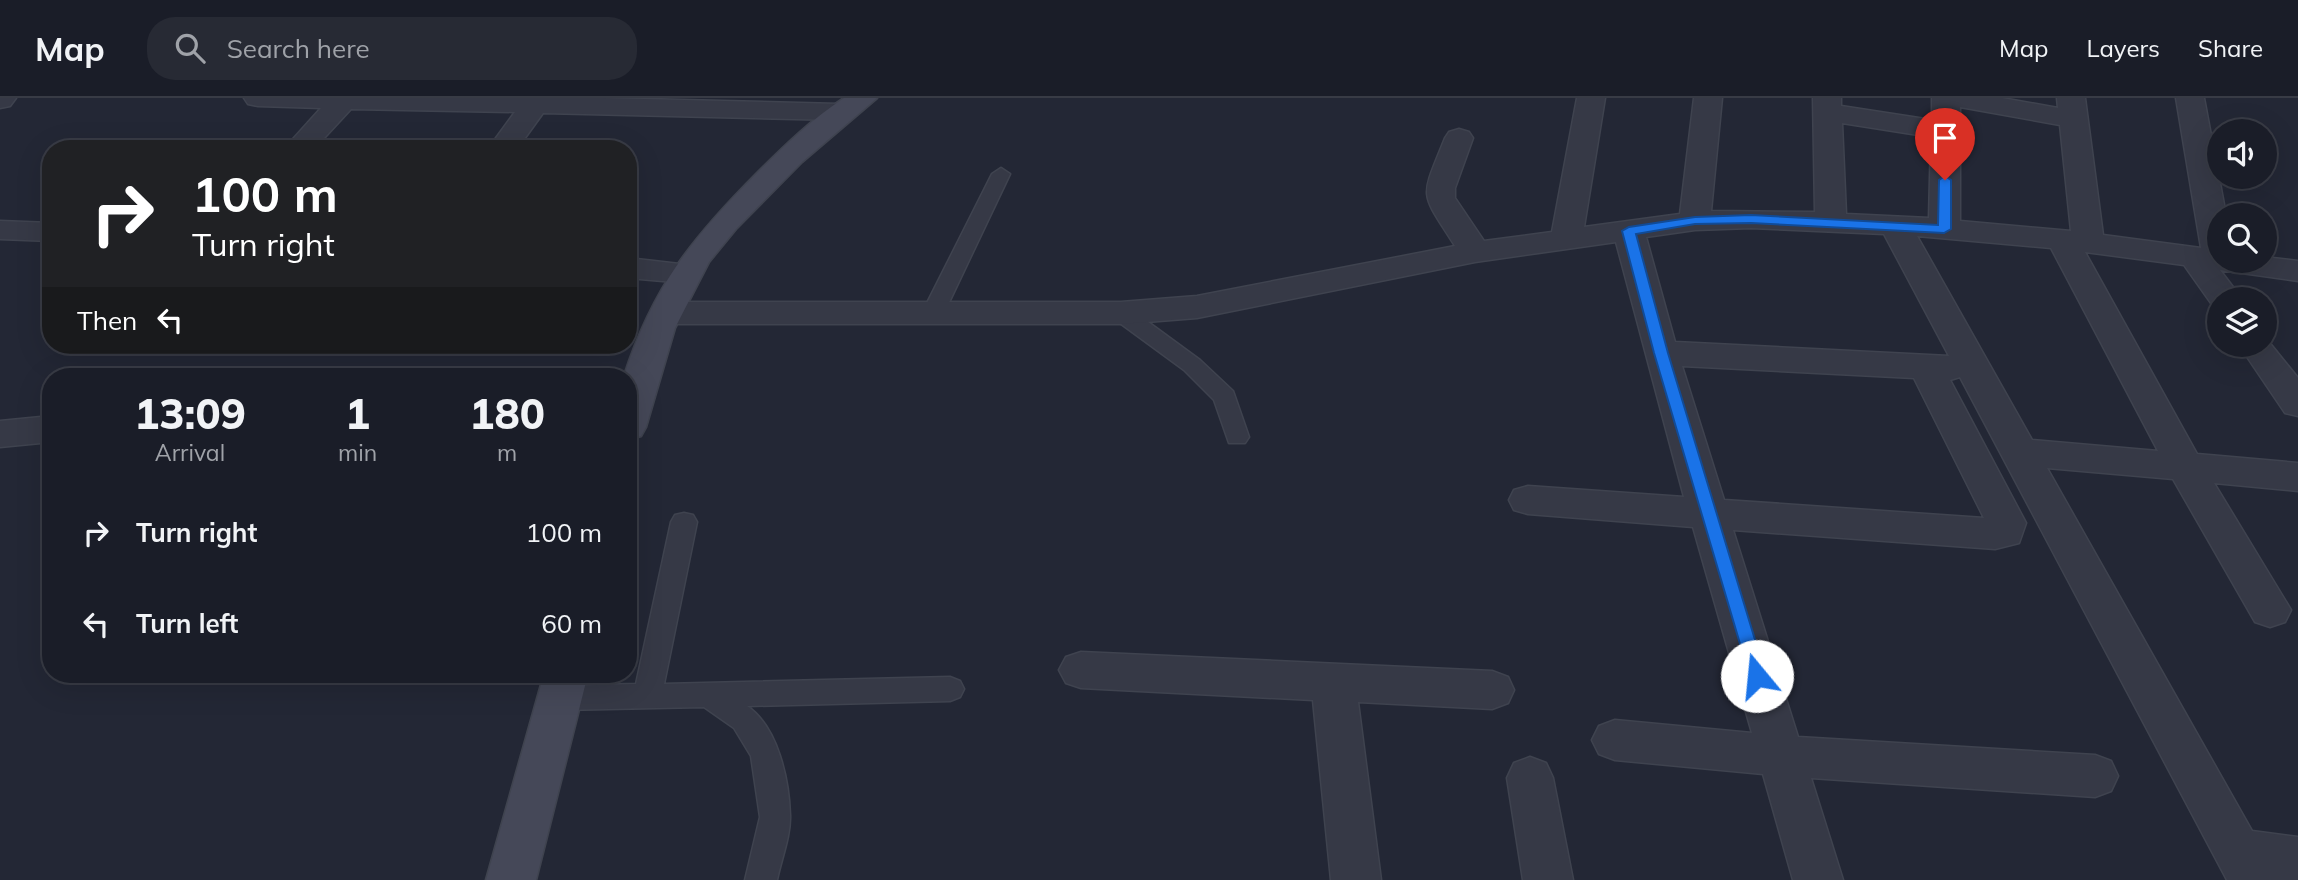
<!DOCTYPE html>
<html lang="en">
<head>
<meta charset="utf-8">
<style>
  body { margin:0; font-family:Mulish,sans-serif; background:#272a34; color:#f1f3f6; height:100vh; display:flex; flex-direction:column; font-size:26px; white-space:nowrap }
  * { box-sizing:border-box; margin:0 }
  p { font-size:23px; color:#9fa2a8 }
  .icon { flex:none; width:38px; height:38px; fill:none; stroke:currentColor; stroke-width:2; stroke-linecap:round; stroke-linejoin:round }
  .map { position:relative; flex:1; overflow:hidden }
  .details { position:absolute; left:42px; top:270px; width:595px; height:315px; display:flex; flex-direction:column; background:#1a1d28; border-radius:28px; box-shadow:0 7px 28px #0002,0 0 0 2px #383b45 }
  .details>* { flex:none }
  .banner { position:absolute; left:42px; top:42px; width:595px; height:214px; border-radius:28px; box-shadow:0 7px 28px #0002,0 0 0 2px #383b45; background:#202124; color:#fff; overflow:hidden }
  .controls { position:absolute; left:2207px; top:21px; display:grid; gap:14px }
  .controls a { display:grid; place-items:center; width:70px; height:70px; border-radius:50%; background:#1a1d28; box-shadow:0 7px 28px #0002,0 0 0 2px #383b45; font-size:35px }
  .pin { position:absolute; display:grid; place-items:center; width:60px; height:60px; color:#fff; margin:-72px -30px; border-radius:50% 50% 50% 0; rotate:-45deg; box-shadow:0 0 7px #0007 }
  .pin .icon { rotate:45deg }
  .me { position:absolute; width:77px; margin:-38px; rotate:343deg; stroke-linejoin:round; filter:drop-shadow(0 0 5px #0008) }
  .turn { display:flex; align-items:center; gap:24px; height:147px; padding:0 35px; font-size:32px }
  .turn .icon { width:91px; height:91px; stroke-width:2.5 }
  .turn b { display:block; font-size:49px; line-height:60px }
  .then { display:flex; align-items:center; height:66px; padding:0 35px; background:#0003; gap:14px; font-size:26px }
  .eta { display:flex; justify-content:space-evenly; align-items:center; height:119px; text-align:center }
  .eta b { font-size:42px; font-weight:800; line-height:49px }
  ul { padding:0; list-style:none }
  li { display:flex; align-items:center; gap:21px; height:91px; padding:0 35px }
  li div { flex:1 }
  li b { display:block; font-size:26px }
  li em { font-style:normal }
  header { display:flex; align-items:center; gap:42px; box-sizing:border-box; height:98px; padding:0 35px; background:#1a1d28; border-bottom:2px solid #383b45 }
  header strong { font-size:33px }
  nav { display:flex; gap:38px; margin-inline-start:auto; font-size:24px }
  .search { width:490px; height:63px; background:#272a34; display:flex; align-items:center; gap:18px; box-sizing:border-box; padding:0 24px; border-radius:28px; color:#9fa2a8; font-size:26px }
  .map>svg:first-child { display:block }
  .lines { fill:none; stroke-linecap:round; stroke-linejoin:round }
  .lane-casing { stroke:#3f434f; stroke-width:3 }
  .street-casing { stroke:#3f434f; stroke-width:3 }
  .secondary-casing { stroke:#3f434f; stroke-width:3 }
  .lane { fill:#363946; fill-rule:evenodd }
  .street { fill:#363946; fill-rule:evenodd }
  .secondary { fill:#454858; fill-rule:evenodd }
  .route { fill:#1a73e8; stroke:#114b97; stroke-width:2 }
</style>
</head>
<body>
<header>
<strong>Map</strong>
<div class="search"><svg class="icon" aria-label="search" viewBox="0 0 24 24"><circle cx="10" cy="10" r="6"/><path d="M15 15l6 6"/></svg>Search here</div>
<nav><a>Map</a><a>Layers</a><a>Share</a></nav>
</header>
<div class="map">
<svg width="2298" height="782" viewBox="0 0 2298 782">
  <rect width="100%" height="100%" fill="#232735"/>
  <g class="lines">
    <g class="lane-casing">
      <path id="lane" d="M1001,70l9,6 -66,139 -3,5h-16l-3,-5 70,-139z
        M1121,208l8,2 71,52 33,31 16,46 -4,6h-16l-15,-43 -30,-30 -71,-52 -3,-5z
        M684,415l9,2 4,7 -33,162 286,-7 10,4 4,8 -4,8 -10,4 -203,5c31,21 42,74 43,109 1,20 -9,45 -13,65h-32l15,-63 -9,-61 -17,-28 -30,-21 -144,3 -10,-4 -4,-8 4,-8 10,-4 76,-2 35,-162 4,-7z"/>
    </g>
    <g class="street-casing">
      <path id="street" d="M0,0h16l-6,8 -10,2z
        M244,0h359l236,6 10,2 4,6 -4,6 -10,2 -296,-7 -26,36h-29l27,-37 -164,-3 -37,40h-30l37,-41 -63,-2 -10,-2z
        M1577,0h28l-21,129 96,-13 14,-116h28l-11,113 104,1 -2,-114h28v8l91,14v-22h70l56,10 -1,-10h28l18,137 98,13 -25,-150h28l22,117h-7v46h45v-4l34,4v20l-78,-11 22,29h-23v9l-6,-2 -29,-41 -99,-13 112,202 101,9v28l-84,-8 77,127 -6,12 -15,5 -15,-5 -82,-143 -126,-11 205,363 46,6v43h-71l-267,-503 -10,3 76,143 -7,20 -24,6 -262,-19 65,207 297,18 16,6 7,15 -7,15 -16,6 -284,-19 32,102h-50l-30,-106 -148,-14 -16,-6 -7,-14 7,-14 16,-6 137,13 -59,-206 -165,-13 -14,-4 -5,-10 5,-10 14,-4 156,11 -68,-255 -141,20 -278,56 -76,6h-454l-12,-3 -5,-8 5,-8 12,-3h454l76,-6 258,-50c-36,-57 -35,-45 -10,-108l4,-6 10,-3 10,3 4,6 -18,50v10l29,43 68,-9zM1960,9l100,18 11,106 -111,-10zM1842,25l89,14 -2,81 -83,-4zM1751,130l133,6 65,122 -274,-14 -29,-105 49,-7zM1917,138l134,12 107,203 -126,-11zM1682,268l232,12 70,140 -260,-18z
        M0,123l51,2v18l-51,-2z
        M628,160l69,8 5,7 -5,7 -11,3 -58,-5z
        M2264,238l34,42v38l-13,-3 -46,-68h25z
        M51,318v26l-51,5v-26z
        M1081,554l411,19 16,6 6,13 -6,13 -16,6 -134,-7 23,178h-50l-18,-180 -232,-12 -15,-5 -7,-13 7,-13z
        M1530,659l16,6 7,15 20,102h-50l-16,-102 7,-15z"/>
    </g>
    <g class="secondary-casing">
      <path id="secondary" d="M844,0h33l-75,64 -66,67 -27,33 -34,66 -29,99 -5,9 -13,4v-64h-4c29,-90 69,-139 134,-204 27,-27 54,-53 86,-74z
        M544,576h44l-52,206h-50z"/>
    </g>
    <use href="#lane" class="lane"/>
    <use href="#street" class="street"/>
    <use href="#secondary" class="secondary"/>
  </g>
  <path class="route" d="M1945,78l6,4v49l-7,4 -193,-10 -56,1 -59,10 32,119 98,323 -9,8 -6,-3 -97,-328 -32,-122 7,-4 66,-10 56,-2 187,10 1,-45z"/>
</svg>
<div class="controls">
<a><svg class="icon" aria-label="sound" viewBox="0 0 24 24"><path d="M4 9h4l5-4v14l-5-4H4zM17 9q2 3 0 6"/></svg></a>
<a><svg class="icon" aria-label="search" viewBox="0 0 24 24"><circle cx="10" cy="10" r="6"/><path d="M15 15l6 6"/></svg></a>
<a><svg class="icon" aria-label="layers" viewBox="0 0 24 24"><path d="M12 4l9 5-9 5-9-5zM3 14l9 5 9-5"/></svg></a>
</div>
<div class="pin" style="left:1945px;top:82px;background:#d93025"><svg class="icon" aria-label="arrive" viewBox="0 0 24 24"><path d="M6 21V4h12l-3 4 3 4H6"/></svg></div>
<svg class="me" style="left:1757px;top:578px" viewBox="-20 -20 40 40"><circle r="19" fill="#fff"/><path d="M0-13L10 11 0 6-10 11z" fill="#1a73e8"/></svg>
<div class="banner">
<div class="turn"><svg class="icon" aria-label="right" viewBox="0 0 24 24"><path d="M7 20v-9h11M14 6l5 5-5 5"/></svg><div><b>100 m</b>Turn right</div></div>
<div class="then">Then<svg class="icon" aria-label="left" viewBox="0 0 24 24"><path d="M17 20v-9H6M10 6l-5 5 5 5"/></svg></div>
</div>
<section class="details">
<div class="eta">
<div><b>13:09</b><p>Arrival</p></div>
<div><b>1</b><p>min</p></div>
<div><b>180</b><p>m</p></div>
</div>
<ul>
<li><svg class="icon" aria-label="right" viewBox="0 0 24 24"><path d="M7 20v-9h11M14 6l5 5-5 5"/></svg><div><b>Turn right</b></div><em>100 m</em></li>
<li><svg class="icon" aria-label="left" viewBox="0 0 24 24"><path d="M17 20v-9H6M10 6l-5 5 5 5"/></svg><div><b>Turn left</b></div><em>60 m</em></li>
</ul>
</section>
</div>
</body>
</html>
